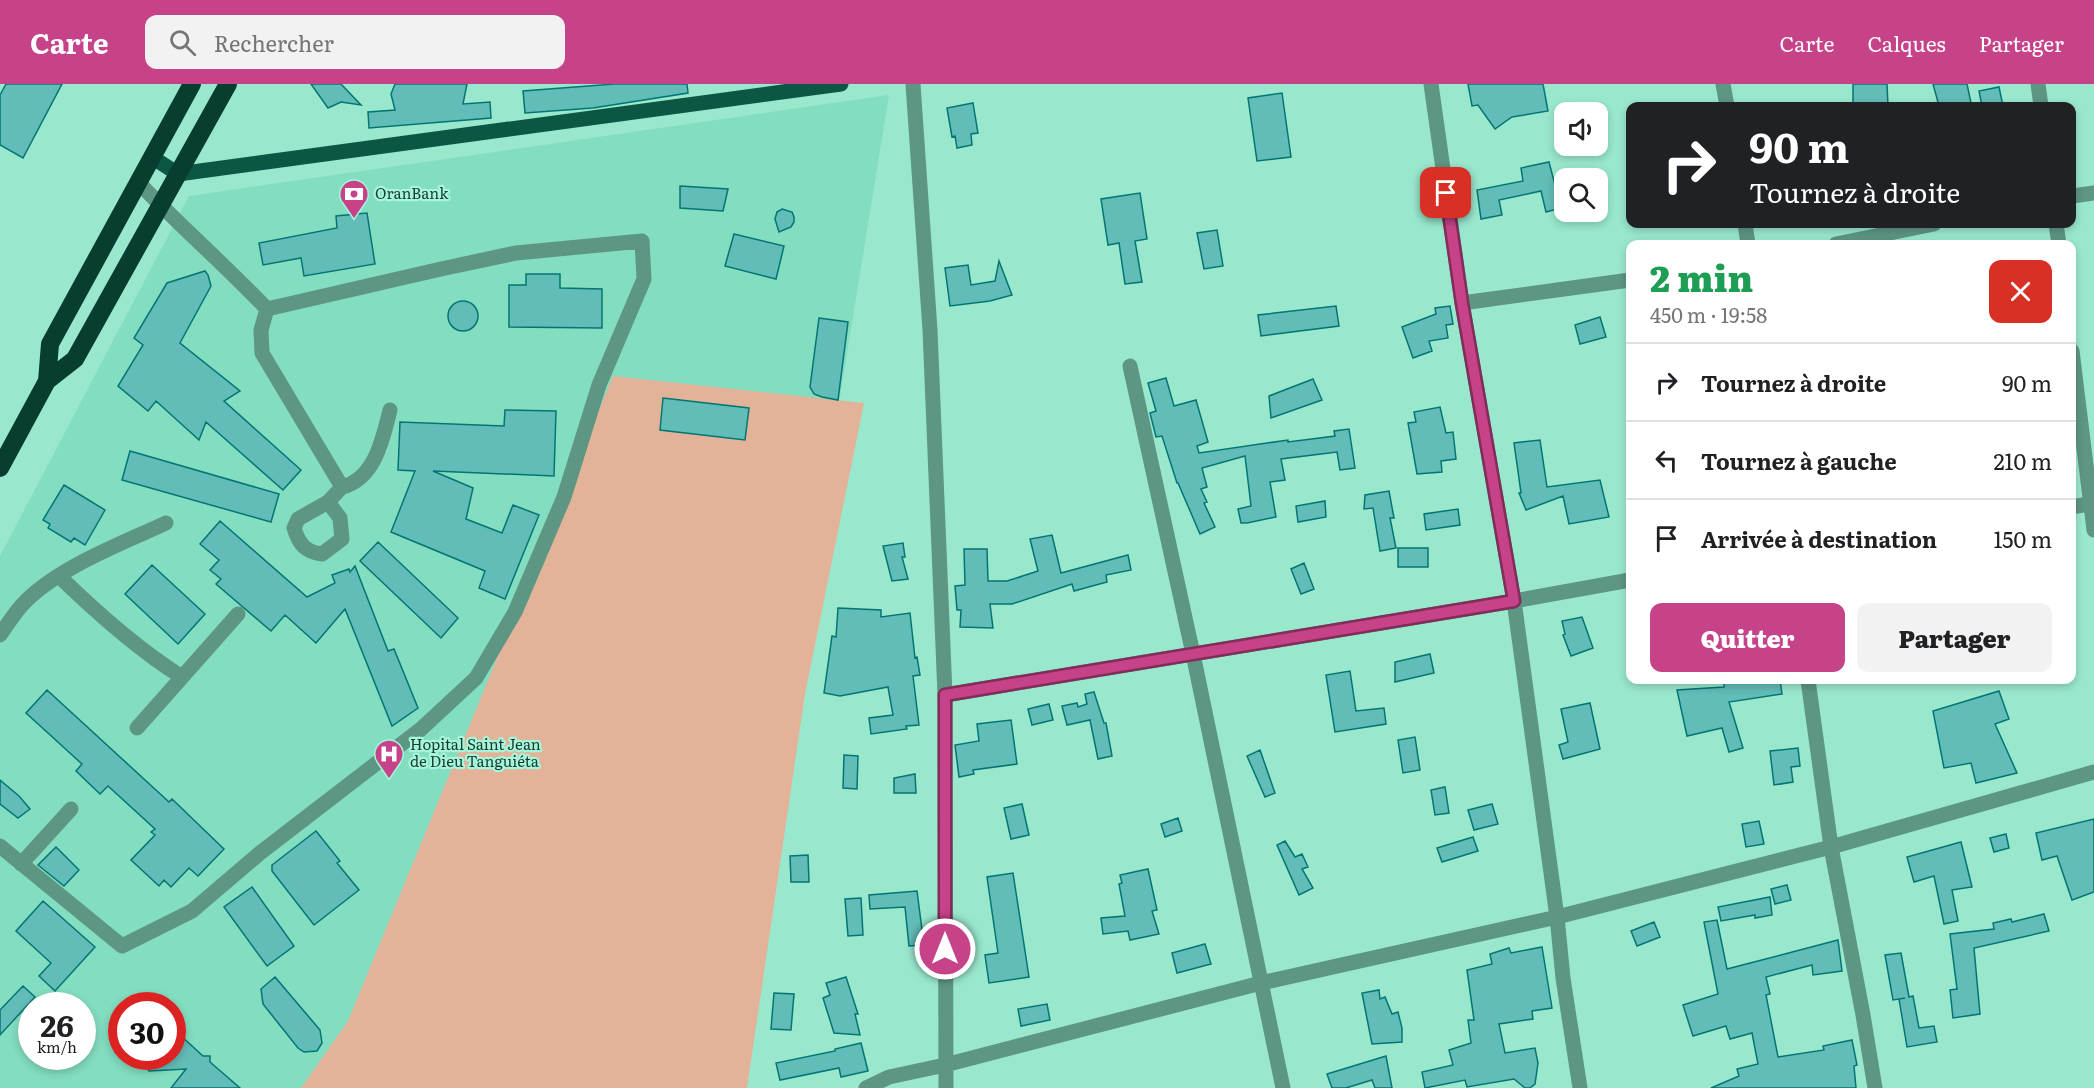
<!DOCTYPE html>
<html lang="fr">
<head>
<meta charset="utf-8">
<style>
  body { margin:0; font-family:Literata,serif; background:#f2f2f2; color:#202124; height:100vh; display:flex; flex-direction:column; font-size:22px; white-space:nowrap }
  * { box-sizing:border-box; margin:0 }
  p { font-size:20px; color:#757577 }
  .icon { flex:none; width:33px; height:33px; fill:none; stroke:currentColor; stroke-width:2; stroke-linecap:round; stroke-linejoin:round }
  .map { position:relative; flex:1; overflow:hidden }
  .details { position:absolute; left:1626px; top:156px; width:450px; height:444px; display:flex; flex-direction:column; background:#fff; border-radius:12px; box-shadow:0 3px 9px #0003 }
  .details>* { flex:none }
  .guide { position:absolute; left:1626px; top:18px; width:450px; height:126px; border-radius:12px; box-shadow:0 3px 9px #0003; background:#202124; color:#fff; overflow:hidden }
  .tools { position:absolute; left:1554px; top:18px; display:grid; gap:12px }
  .tools a { display:grid; place-items:center; width:54px; height:54px; border-radius:12px; background:#fff; box-shadow:0 3px 9px #0003; font-size:30px }
  .speed { position:absolute; left:18px; top:908px; display:flex; gap:12px; font-size:30px; font-weight:700; text-align:center }
  .speed>* { display:grid; place-content:center; width:78px; height:78px; border-radius:50%; background:#fff; box-shadow:0 3px 9px #0003; line-height:1 }
  .speed small { font-size:15px; font-weight:400 }
  .speed .limit { border:9px solid #d22; background:#fff; color:#111 }
  .pin { position:absolute; display:grid; place-items:center; width:51px; height:51px; color:#fff; margin:-26px; border-radius:12px; box-shadow:0 3px 9px #0006 }
  .me { position:absolute; width:66px; margin:-33px; rotate:0deg; stroke-linejoin:round; filter:drop-shadow(0 0 4px #0008) }
  .turn { display:flex; align-items:center; gap:21px; height:126px; padding:0 24px; font-size:27px }
  .turn .icon { width:78px; height:78px; stroke-width:2.5 }
  .turn b { display:block; font-size:42px; line-height:51px }
  .round { display:grid; place-items:center; flex:none; width:63px; height:63px; border-radius:12px; background:#f2f2f2 }
  .headline { display:flex; align-items:center; justify-content:space-between; height:102px; padding:0 24px }
  h1 { font-size:36px; font-weight:800; line-height:45px; color:#1e9e55 }
  .button { display:flex; gap:12px; margin-top:auto; padding:12px 24px }
  .button a { flex:1; height:69px; border-radius:12px; background:#c74389; color:#fff; font-size:24px; font-weight:800; line-height:69px; text-align:center }
  .button a+a { background:#f2f2f2; color:#202124 }
  ul { padding:0; list-style:none }
  li { display:flex; align-items:center; gap:18px; height:78px; padding:0 24px; border-top:2px solid #e0e0e0 }
  li div { flex:1 }
  li b { display:block; font-size:22px }
  li em { font-style:normal }
  header { display:flex; align-items:center; gap:36px; box-sizing:border-box; height:84px; padding:0 30px; background:#c74389; color:#fff }
  header strong { font-size:28px }
  nav { display:flex; gap:33px; margin-inline-start:auto; font-size:21px }
  .search { width:420px; height:54px; background:#f2f2f2; display:flex; align-items:center; gap:15px; box-sizing:border-box; padding:0 21px; border-radius:12px; color:#757577; font-size:22px }
  .map>svg:first-child { display:block }
  .built { fill:#83ddc0; fill-rule:evenodd }
  .green { fill:#e2b398 }
  .building { fill:#62bcb8; stroke:#037672; stroke-width:1.5 }
  .lines { fill:none; stroke-linecap:round; stroke-linejoin:round }
  .minor { stroke:#5d9683; stroke-width:15 }
  .major { stroke:#0b5744; stroke-width:15 }
  .highway { stroke:#083e30; stroke-width:18 }
  .route-casing { stroke:#812c59; stroke-width:15 }
  .route { stroke:#c74389; stroke-width:10 }
  .labels { text-anchor:middle; stroke-width:4.5; stroke-linejoin:round; paint-order:stroke }
  .poi-label { font-size:15px; fill:#1a3b31; stroke:#a6f6db; text-anchor:start }
</style>
</head>
<body>
<header>
<strong>Carte</strong>
<div class="search"><svg class="icon" aria-label="search" viewBox="0 0 24 24"><circle cx="10" cy="10" r="6"/><path d="M15 15l6 6"/></svg>Rechercher</div>
<nav><a>Carte</a><a>Calques</a><a>Partager</a></nav>
</header>
<div class="map">
<svg width="2094" height="1004" viewBox="0 0 2094 1004">
  <rect width="100%" height="100%" fill="#99e8ce"/>
  <path class="built" d="M889,11l-161,993h-728v-532l189,-360zM32,921h50v51h-50zM122,921h50v51h-50z"/>
  <path class="green" d="M613,292l251,27 -59,291 -58,394h-446l47,-67z"/>
  <path class="building" d="M6,0h56l-39,74 -23,-13v-50z
    M311,0h30l20,21 -20,-3 -13,6z
    M395,0h72l-4,20 27,-2 1,16 -122,10 -1,-16 27,-2 -4,-16z
    M614,0h73l1,9 -95,15 -68,5 -2,-22z
    M1468,0h75l5,27 -36,6 -17,12 -17,-24 -6,1z
    M1853,0h34l1,22h-35z
    M1933,0h34l4,19 -13,3h-19z
    M1999,3l4,19h-21l-3,-15z
    M1282,9l9,64 -34,4 -9,-63z
    M973,19l5,30 -7,1 1,11 -15,3 -2,-12 -3,1 -5,-29z
    M1549,78l12,46 -15,4 -5,-21 -42,9 3,15 -21,4 -4,-29 46,-9 -2,-13z
    M680,102l48,3 -5,22 -43,-3z
    M1140,109l7,46 -12,2 7,41 -17,2 -6,-41 -11,2 -7,-46z
    M782,125l10,3 2,5v5l-3,5 -12,5 -4,-13 2,-7z
    M367,129l8,51 -71,12 -3,-18 -38,7 -4,-22 78,-15 -1,-12z
    M1217,146l6,36 -19,3 -7,-36z
    M734,150l50,12 -8,33 -51,-13z
    M999,177l13,34 -22,6 -40,5 -5,-38 23,-3 3,20 24,-4z
    M205,187l3,4 3,11 -31,57 60,48 -16,10 77,69 -18,20 -77,-68 -7,18 -43,-39 -8,10 -30,-25 25,-41 -9,-7 33,-55z
    M526,190h34v14l42,1v39l-93,-1v-42h17z
    M448 232a15 15 0 1 1 30 0a15 15 0 1 1-30 0Z
    M1336,222l3,20 -78,10 -3,-21z
    M1450,222l3,18 -7,1 2,13 -19,3 3,10 -19,7 -11,-31 34,-13 -1,-6z
    M1600,233l6,20 -26,7 -5,-19z
    M819,234l29,4 -10,78 -16,-3 -8,-3 -4,-7z
    M1166,294l8,28 22,-6 12,42 -11,4 2,7 89,-13v2l47,-6 -1,-5 15,-2 6,39 -15,2 -3,-18 -56,7 4,21 -15,2 6,35 -29,6h-6l-3,-14 13,-3 -6,-50 -43,12 5,19 -6,2 6,13 -3,1 11,24 -15,7 -22,-51h-1l-15,-47 -6,1 -6,-24 6,-2 -8,-28z
    M1313,295l9,21 -51,18 -2,-22z
    M663,314l86,10 -4,32 -85,-10z
    M1440,323l6,26 7,-1 3,27 -15,2 1,11 -25,2 -9,-51 8,-1 -2,-10z
    M505,326l51,1 -2,65 -121,-5 40,17 -7,31 36,14 11,-28 26,10 -34,84 -26,-11 6,-17 -94,-39 24,-61 -17,-1 2,-48 104,4z
    M1540,356l7,47 53,-7 9,37 -40,7 -6,-28 -37,14 -7,-17h2l-7,-50z
    M130,367l149,43 -8,28 -149,-42z
    M64,401l41,25 -20,35 -11,-7 -3,4 -23,-14 2,-4 -7,-4z
    M1389,407l5,27h-4l6,30 -16,3 -7,-43 -9,1 1,-14z
    M1325,417l1,16 -28,5 -2,-16z
    M1458,425l2,16 -34,5 -2,-16z
    M220,437l87,76 28,-14 -3,-8 17,-6 1,3 5,-6 33,85 6,-2 24,59 -26,18 -47,-117 -29,34 -31,-28 -14,16 -55,-47 5,-5 -11,-9 9,-10 -19,-16z
    M1052,451l9,38 67,-18 3,15 -25,5 1,7 -33,9 -2,-7 -60,20h-22l3,24 -33,-1 1,-17h-4l-2,-24 10,-1 -1,-36h23l1,32h19l31,-10 -8,-32z
    M378,458l80,76 -17,20 -81,-77z
    M903,459l2,14h-3l6,22 -16,2 -9,-35z
    M1398,464h30v19h-30z
    M1304,479l10,26 -13,5 -10,-25z
    M152,481l53,49 -27,30 -53,-50z
    M838,524l43,2v7l29,-4 5,45 2,-1 3,18 -7,1 6,49 -13,1 1,3 -36,5 -2,-16 24,-3 -5,-28 -48,9 -16,-3 8,-57 4,1z
    M1582,533l11,31 -22,8 -8,-21 2,-1 -3,-13z
    M1430,570l4,19 -39,9v-20z
    M1350,587l6,40 28,-3 2,16 -51,8 -9,-57z
    M1754,596h26l2,14 -53,8 14,46 -14,4 -7,-24 -35,8 -10,-46 47,-3v-4z
    M47,606l122,112 3,-3 52,50 -26,27 -9,-8 -18,19 -7,-7 -5,6 -28,-26 24,-25 -4,-3 4,-3 -47,-43 -8,8 -24,-23 6,-7 -56,-51z
    M1999,607l10,28 -14,5 22,49 -41,10 -5,-20 -27,5 -11,-57z
    M1094,608l10,31h2l6,33 -14,3 -8,-39 -23,5 -5,-19 15,-3 1,4 9,-3 -2,-10z
    M1590,619l10,46 -37,10 -4,-14 9,-3 -7,-33z
    M1049,620l4,16 -21,5 -4,-16z
    M1011,636l6,44 -44,6 1,4 -15,3 -4,-32 24,-4 -2,-17z
    M1415,653l5,33 -17,3 -5,-33z
    M1798,664l2,18 -9,1 2,15 -19,3 -4,-34z
    M1260,666l15,43 -10,4 -18,-41z
    M844,671l14,1 -1,33 -14,-1z
    M915,690l1,19h-22v-15z
    M0,696l19,16 11,13 -12,9 -18,-14z
    M1445,703l4,26 -14,2 -4,-25z
    M1022,720l7,31 -18,4 -7,-31z
    M1492,720l6,20 -24,6 -6,-20z
    M1178,734l4,13 -17,6 -4,-13z
    M2094,735v73l-22,8 -15,-44 -15,4 -6,-27z
    M1759,737l5,23 -18,3 -4,-23z
    M316,747l24,30 -3,2 22,27 -45,35 -42,-54v-6z
    M2006,750l3,14 -15,4 -4,-14z
    M1473,753l5,14 -36,11 -5,-14z
    M1285,757l10,16 7,-3 6,13 -6,2 11,19 -14,7 -22,-50z
    M1961,758l11,45 -20,3 6,31 -14,3 -10,-48 -20,6 -7,-25z
    M56,763l23,23 -15,16 -26,-21z
    M808,771l1,27h-18l-1,-26z
    M1148,785l9,41 -5,1 7,23 -29,6 -2,-9 -25,3 -2,-16 24,-2 -6,-32 3,-1 -2,-8z
    M1013,789l16,104 -40,6 -4,-28 13,-2 -11,-76z
    M1787,801l4,15 -16,4 -4,-15z
    M252,803l42,59 -27,20 -43,-59z
    M917,807l7,54 -15,1 -4,-39 -35,2 -1,-14z
    M1770,813l2,18 -17,3v-3l-34,6 -3,-14z
    M861,814l2,37 -15,1 -3,-37z
    M43,817l52,46 -40,44 -16,-15 12,-13 -35,-32z
    M2044,830l5,17 -75,17 6,66 -27,4 -3,-28 7,-1 -7,-55 44,-5 -1,-6 18,-4 1,3z
    M1717,836l10,49 111,-29 4,31 -29,4 -1,-10 -46,12 4,17 -4,1 12,62 46,-7 -1,-4 29,-6 5,25 -3,1 2,22h-145l28,-12 -2,-7 21,-5 -6,-31 -22,6 -4,-13 -33,10 -10,-31 35,-11 -14,-72z
    M1654,838l6,15 -23,9 -6,-15z
    M1205,860l6,20 -34,9 -5,-20z
    M1542,863l10,61 -20,3 1,8 -34,5 6,29 30,-5 3,15 -3,21 -5,4h-5l-11,-9 -47,8 -2,-7 -40,8 -3,-16 31,-7 -4,-15 22,-7 -3,-23h6l-7,-50 25,-6 -2,-10 19,-6 2,5z
    M1901,869l8,44 4,-1 6,32 15,-2 3,16 -30,5 -8,-48 6,-1 -12,2 -8,-45z
    M275,893l45,53 2,13 -5,8 -13,1 -6,-4 -35,-44 -2,-15z
    M846,893l12,37h-3l5,21 -26,-2 -11,-35 7,-3 -4,-12z
    M23,902l12,11 -35,38v-25z
    M1379,906l1,9 5,-2 7,17 6,-2 4,16v14l-30,2 -10,-51z
    M774,909l20,1 -3,36 -20,-1z
    M1047,920l3,16 -29,6 -3,-17z
    M180,951l23,21h7v6l30,26h-69l15,-19 -37,2 -3,-5 1,-6 5,-3 20,-1v-12z
    M861,959l7,28 -27,6 -2,-9 -59,12 -4,-17 59,-12v-2z
    M1386,972l6,32h-17l-3,-8 -26,8h-14l-5,-14z"/>
  <g class="lines">
    <path class="minor" d="M913,0l17,246 15,365 1,393
      M1431,0l31,219 52,298 43,316 6,61 17,110
      M1723,0l4,22
      M2038,0l3,22
      M2072,112l22,-3
      M1745,140l3,20
      M2056,140l3,20
      M1836,160l98,-20
      M1462,219l168,-23
      M267,225l-6,21 1,23 80,134 -14,15 -30,17 -4,9c5,16 11,24 28,26l20,-15 -2,-21 -12,-16
      M2072,267l22,179
      M1130,282l63,288 90,434
      M342,403c33,-8 41,-49 48,-77
      M2072,423l22,-4
      M59,492c37,36 78,73 123,101
      M0,551c7,-10 14,-21 22,-30 34,-37 99,-61 144,-82
      M1808,596l23,167 32,168 12,73
      M945,611l569,-94 116,-21
      M137,644l101,-114
      M0,762l122,100 70,-35 68,-58 161,-124 55,-51 39,-66 49,-115 35,-112 45,-106 -2,-38 -126,12 -75,16 -174,40c-42,-44 -87,-83 -129,-127
      M21,780l50,-55
      M866,1004l23,-11 56,-12 316,-82 296,-66 274,-70 263,-75"/>
    <path class="major" d="M152,73l26,17 663,-90"/>
    <path class="highway" d="M47,297l3,-37 142,-260
      M0,384l47,-87 28,-22 153,-275"/>
  </g>
  <g class="lines">
    <g class="route-casing">
      <path id="route" d="M945,865v-254l569,-94 -52,-298 -16,-110"/>
    </g>
    <use href="#route" class="route"/>
  </g>
  <defs>
    <g id="bank-pin" transform="scale(1.5)"><path d="M0 17L-7.5 6A9.5 9.5 0 1 1 7.5 6Z" fill="#c74389" stroke="#a6f6db"/><path d="M-6-4H6V4H-6ZM0-2.3a2.3 2.3 0 1 0 0 4.6a2.3 2.3 0 1 0 0-4.6Z" fill="#fff"/></g>
    <g id="hospital-pin" transform="scale(1.5)"><path d="M0 17L-7.5 6A9.5 9.5 0 1 1 7.5 6Z" fill="#c74389" stroke="#a6f6db"/><path d="M-5-5h3v3.5h4V-5h3V5h-3V1.5h-4V5h-3Z" fill="#fff"/></g>
  </defs>
  <g fill-rule="evenodd">
    <use href="#bank-pin" x="354" y="110"/>
    <use href="#hospital-pin" x="389" y="670"/>
  </g>
  <g class="labels">
    <g class="poi-label">
      <text x="375" y="115">OranBank</text>
      <text x="410" y="666">Hopital Saint Jean<tspan x="410" dy="17">de Dieu Tanguiéta</tspan></text>
    </g>
  </g>
</svg>
<div class="tools">
<a><svg class="icon" aria-label="sound" viewBox="0 0 24 24"><path d="M4 9h4l5-4v14l-5-4H4zM17 9q2 3 0 6"/></svg></a>
<a><svg class="icon" aria-label="search" viewBox="0 0 24 24"><circle cx="10" cy="10" r="6"/><path d="M15 15l6 6"/></svg></a>
</div>
<div class="speed"><div>26<small>km/h</small></div><div class="limit">30</div></div>
<div class="pin" style="left:1446px;top:109px;background:#d93025"><svg class="icon" aria-label="arrive" viewBox="0 0 24 24"><path d="M6 21V4h12l-3 4 3 4H6"/></svg></div>
<svg class="me" style="left:945px;top:865px" viewBox="-20 -20 40 40"><circle r="17" fill="#c74389" stroke="#fff" stroke-width="3"/><path d="M0-11L8 9 0 5-8 9z" fill="#fff"/></svg>
<div class="guide">
<div class="turn"><svg class="icon" aria-label="right" viewBox="0 0 24 24"><path d="M7 20v-9h11M14 6l5 5-5 5"/></svg><div><b>90 m</b>Tournez à droite</div></div>
</div>
<section class="details">
<div class="headline"><div><h1>2 min</h1><p>450 m · 19:58</p></div><a class="round" style="background:#d93025;color:#fff"><svg class="icon" aria-label="close" viewBox="0 0 24 24"><path d="M6 6l12 12M18 6L6 18"/></svg></a></div>
<ul>
<li><svg class="icon" aria-label="right" viewBox="0 0 24 24"><path d="M7 20v-9h11M14 6l5 5-5 5"/></svg><div><b>Tournez à droite</b></div><em>90 m</em></li>
<li><svg class="icon" aria-label="left" viewBox="0 0 24 24"><path d="M17 20v-9H6M10 6l-5 5 5 5"/></svg><div><b>Tournez à gauche</b></div><em>210 m</em></li>
<li><svg class="icon" aria-label="arrive" viewBox="0 0 24 24"><path d="M6 21V4h12l-3 4 3 4H6"/></svg><div><b>Arrivée à destination</b></div><em>150 m</em></li>
</ul>
<div class="button"><a>Quitter</a><a>Partager</a></div>
</section>
</div>
</body>
</html>
